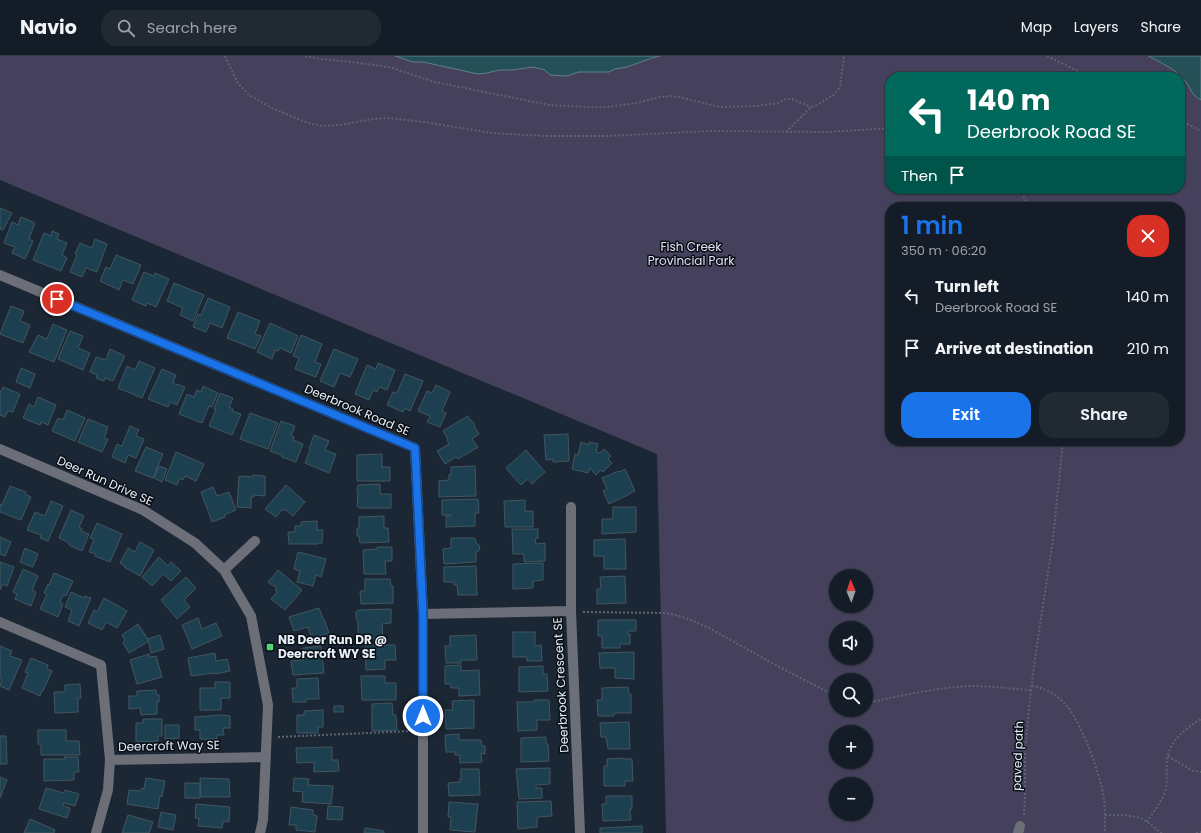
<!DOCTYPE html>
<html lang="en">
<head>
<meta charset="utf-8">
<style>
  body { margin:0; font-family:Poppins,sans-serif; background:#212a33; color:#f1f3f6; height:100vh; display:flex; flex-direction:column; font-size:15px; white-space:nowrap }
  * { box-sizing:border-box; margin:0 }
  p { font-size:13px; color:#9da2a7 }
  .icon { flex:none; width:22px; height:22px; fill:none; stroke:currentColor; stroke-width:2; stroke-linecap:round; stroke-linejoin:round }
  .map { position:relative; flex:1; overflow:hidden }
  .panel { position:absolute; left:885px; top:146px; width:300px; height:244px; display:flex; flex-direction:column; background:#141d27; border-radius:16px; box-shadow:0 1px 3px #0004,0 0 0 1px #333b44 }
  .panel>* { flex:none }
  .banner { position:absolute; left:885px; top:16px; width:300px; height:122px; border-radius:16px; box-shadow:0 1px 3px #0004,0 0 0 1px #333b44; background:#00695c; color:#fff; overflow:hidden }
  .needle { width:26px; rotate:358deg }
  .fabs { position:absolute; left:829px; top:513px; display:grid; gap:8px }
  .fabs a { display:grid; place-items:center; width:44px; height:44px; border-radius:50%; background:#141d27; box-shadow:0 1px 3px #0004,0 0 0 1px #333b44; font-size:20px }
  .pin { position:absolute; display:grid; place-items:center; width:34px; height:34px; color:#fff; margin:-17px; border:2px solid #fff; border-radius:50%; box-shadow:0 1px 4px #0007 }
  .me { position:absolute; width:44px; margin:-22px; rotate:0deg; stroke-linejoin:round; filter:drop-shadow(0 0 3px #0008) }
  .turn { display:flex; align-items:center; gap:14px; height:84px; padding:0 16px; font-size:18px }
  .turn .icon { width:52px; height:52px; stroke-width:2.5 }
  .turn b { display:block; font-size:28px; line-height:34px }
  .then { display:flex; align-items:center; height:38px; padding:0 16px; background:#0003; gap:8px; font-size:15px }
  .round { display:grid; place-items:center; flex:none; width:42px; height:42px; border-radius:16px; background:#212a33 }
  .overview { display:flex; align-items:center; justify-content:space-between; height:68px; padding:0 16px }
  h1 { font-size:24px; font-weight:600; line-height:30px; color:#1a73e8 }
  .primary-button { display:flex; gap:8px; margin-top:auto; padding:8px 16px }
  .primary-button a { flex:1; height:46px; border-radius:16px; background:#1a73e8; color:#fff; font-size:16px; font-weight:600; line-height:46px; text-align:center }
  .primary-button a+a { background:#212a33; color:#f1f3f6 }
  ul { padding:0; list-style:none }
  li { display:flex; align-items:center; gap:12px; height:52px; padding:0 16px }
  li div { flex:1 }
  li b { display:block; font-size:15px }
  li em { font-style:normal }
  header { display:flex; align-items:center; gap:24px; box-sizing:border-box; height:56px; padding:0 20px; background:#141d27; border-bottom:1px solid #333b44 }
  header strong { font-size:19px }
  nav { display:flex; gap:22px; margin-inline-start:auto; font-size:14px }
  .search { width:280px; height:36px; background:#212a33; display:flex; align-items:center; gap:10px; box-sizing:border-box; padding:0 14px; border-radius:16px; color:#9da2a7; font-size:15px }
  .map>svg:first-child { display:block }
  .green { fill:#45405c; fill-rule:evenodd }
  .water { fill:#255058; stroke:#5f8088 }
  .building { fill:#1d4051; stroke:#425660 }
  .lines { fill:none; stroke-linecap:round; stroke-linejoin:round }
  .path { stroke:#5a6571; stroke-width:2; stroke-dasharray:2 2; stroke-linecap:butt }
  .minor { stroke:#6d6f78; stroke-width:10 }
  .route-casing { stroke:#114b97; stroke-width:10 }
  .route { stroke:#1a73e8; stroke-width:7 }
  .poi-dot { fill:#4fd675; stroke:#0a0f15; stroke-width:1.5 }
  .labels { text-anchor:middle; stroke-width:3; stroke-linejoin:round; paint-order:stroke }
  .park-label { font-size:12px; fill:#e4e0f8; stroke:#0a0f15 }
  .street-label { font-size:12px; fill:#e7eff8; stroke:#0a0f15 }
  .poi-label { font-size:12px; font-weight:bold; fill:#e7eff8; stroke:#0a0f15; text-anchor:start }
</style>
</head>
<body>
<header>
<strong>Navio</strong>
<div class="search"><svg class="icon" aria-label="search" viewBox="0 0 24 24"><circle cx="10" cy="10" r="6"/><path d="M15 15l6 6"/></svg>Search here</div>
<nav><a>Map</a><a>Layers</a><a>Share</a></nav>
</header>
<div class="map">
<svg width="1201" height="777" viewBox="0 0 1201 777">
  <rect width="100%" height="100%" fill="#1b2734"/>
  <path class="green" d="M0,0h1201v777h-535l-9,-379 -657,-274zM890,21h290v112h-290zM890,151h290v234h-290zM836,520h30v30h-30zM836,572h30v30h-30zM836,624h30v30h-30zM836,676h30v30h-30zM836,728h30v30h-30z"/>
  <path class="water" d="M395,0h265l-8,2 -25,9 -12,2 -6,3h-31l-11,4 -17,-1 -5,-5 -12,-3 -20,3h-14l-12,3 -9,1 -55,-12h-10z
    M1148,0h53v44c-11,-6 -9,-11 -16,-19 -10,-12 -23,-18 -37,-25z"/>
  <path class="building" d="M0,152l12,5 -9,17 -3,-1z
    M21,161l14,6 -6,16 4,2 -8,18 -13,-6 3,-6 -11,-4 8,-21 6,3z
    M52,175l7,3 -2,5 10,4 -5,12 5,3 -6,13 -28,-11 11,-27 7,3z
    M95,183l12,5 -10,28 -11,-4 -4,9 -12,-5 7,-17 -2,-1 5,-11 12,5z
    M116,199l25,10 -8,19 -10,-4 -4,10 -19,-9 6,-14 4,2z
    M144,216l10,4 1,-3 14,6 -13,28 -9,-4 -1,3 -14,-6z
    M174,227l30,12 -11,26 -13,-6 3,-7 -16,-7z
    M208,242l22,9 -8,21 -12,-5 -4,9 -13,-5 5,-13 3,1z
    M11,250l13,5 -4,10 10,4 -7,18 -23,-9z
    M238,256l22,9 -5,13 6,2 -6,13 -28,-11z
    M270,267l28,13 -7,17 -11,-5 -2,3 -3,-1 -3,9 -15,-7z
    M53,268l14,6 -13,32 -25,-10 9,-17 9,4z
    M70,275l13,5 -5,12 12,5 -7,17 -25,-11z
    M301,279l21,9 -7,18 6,2 -5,13 -21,-8 4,-11 -6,-2z
    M110,293l15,7 -12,25 -8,-3 -1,3 -8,-3 1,-3 -7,-3 6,-15 10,3z
    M334,293l24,10 -8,18 -10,-4 -6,14 -14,-6z
    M139,305l16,7 -13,30 -24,-10 9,-22 8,4z
    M378,307l17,7 -8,20 -8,-3 -2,5 -4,-2 -4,10 -14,-6 12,-29 9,4z
    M21,312l14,6 -5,14 -14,-6z
    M162,313l14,6 -3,8 4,2v-1l8,3 -8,18 -7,-3 -2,5 -20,-8z
    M405,318l18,7 -13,30 -6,-3 -1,4 -16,-7 6,-13 4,1z
    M436,329l14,7 -8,19 4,2 -6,14 -13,-5 3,-6 -12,-5 9,-20 5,2z
    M203,330l15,7 -6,14 -3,-1 -7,17 -23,-9 8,-20 7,3 3,-7 4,2z
    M3,331l17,7 -7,18 -5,-1 -3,6 -5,-2v-24l1,1z
    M220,337l13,5 -4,9 4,2 -1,2 9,3 -9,21 -23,-9 7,-17h-2z
    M38,341l18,8 -8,20 -7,-3 -1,3 -17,-7 6,-14 5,3z
    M67,354l18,8 -10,23 -23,-10 6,-13 5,2z
    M250,357l28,10 -10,26 -28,-10z
    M468,360l3,5h1l3,4 -1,1 5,8 -7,5 6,8 -20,12 -2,-2 -11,7 -8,-13 12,-7 -2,-4 1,-1 -5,-8z
    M88,363l20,8 -4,11 4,1 -6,13 -24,-10z
    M281,365l14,5 -4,10 3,1 -1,3 10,4 -7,18 -14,-5v-2l-12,-4z
    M130,370l9,4 -3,6 8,3 -8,19 -8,-3 -3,8 -13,-6 5,-13 5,2z
    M568,378l1,27 -16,1v-3l-7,1 -2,-25z
    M314,379l15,6 -4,9 11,4 -7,19 -24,-10 5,-13 -1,-1z
    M581,386l8,3v-3l9,2 -2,8 4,1 4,-4 7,7 -3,3 4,4 -9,9 -2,-2 -5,5 -6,-7 -2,5 -16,-4 3,-15 3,1z
    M146,391l17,7 -10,24 -18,-7z
    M526,394l19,22 -13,12 -4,-5 -7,6 -11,-12 -4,-5z
    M176,396l28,12 -8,17 -11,-5 -2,4 -3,-2 -3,7 -12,-5z
    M382,398v13h8v14h-33v-26z
    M159,410l8,3 -5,13 -8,-4z
    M475,410l1,30 -37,1v-16l10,-1v-6l2,1v-8z
    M625,413l10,22 -5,2v1l-21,10 -6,-13 4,-2 -5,-11 17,-7 1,1z
    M253,419l12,1v20l-11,-1v2h-3v11l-14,-1 2,-31 14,1z
    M380,428v10h11v14h-32l-2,-2 1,-14 -1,-1 1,-6z
    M286,429l19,17 -12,14 -7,-6 -1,1 -2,-2 -7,8 -11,-8z
    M10,430l16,6 -1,2 6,3 -10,23 -21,-8v-8l2,1z
    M213,431l4,9 12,-4 7,18 -12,5 1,2 -13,5 -11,-30z
    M478,443l1,14h-4v13l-29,1v-11h5v-1h-9v-15z
    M525,444v11h8v16h-28l-1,-26z
    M51,445l12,5 -15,35 -8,-3 1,-3 -14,-5 8,-18 10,4z
    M613,451h23v25l-34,2v-15h11z
    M71,454l13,6 -5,11 3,2 -1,2 8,3 -7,17 -13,-6v-2l-10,-5z
    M384,460v12h4l1,14 -29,1 -1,-7h-2v-8h2v-11z
    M317,465v9h6l-1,13h-4v1h-29l-1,-12h7v-6h6v-4z
    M97,467l25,11 -12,28 -15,-6 1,-2 -7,-2 5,-13 -4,-1z
    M512,473h26v9l-3,1 1,5 9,-1v18l-21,1v-8h-11z
    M0,481l11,5 -6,14 -5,-2z
    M451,482h23l2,2v3l3,2 1,5 -4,2v10l-32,2 -1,-15 8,-1z
    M625,483l1,30h-22v-13h-10v-16z
    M140,486l14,8 -14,26 -16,-9 1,-1 -5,-3 8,-15 7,4z
    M377,491h15v14h-7l1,13h-22l-1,-24 14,-1z
    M25,492l13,6 -5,13 -13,-5z
    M298,496l28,7 -5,18 -5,-2 -3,11 -16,-4 3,-11 -6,-2z
    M159,501l9,9 3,-4 10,9 -10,10 -8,-7 -11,12 -10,-9z
    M0,506l14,5 -7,19 -4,-2 -3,6z
    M543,507v17l-10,1v7l-20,1v-25z
    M476,510l1,29h-19l-1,-10h-3v-3h-10v-15z
    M23,513l15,7 -6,14 4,2 -5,14 -16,-7 2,-5 -4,-2z
    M278,514l24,20 -17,20 -14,-11 6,-7 -2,-2 2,-2 -9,-6z
    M54,517l19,8 -7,15 -3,-1 -3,7 3,2 -5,13 -18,-8 7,-15 -3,-1 4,-9 1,1z
    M625,520l1,27 -29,1v-15h4l-1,-12z
    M186,521l10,11 -12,12 6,7 -13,12 -16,-19z
    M365,523h25l1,7h2v17l-32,1 -1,-13h5z
    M71,536l13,6 1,-2 6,2 -12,28 -11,-5 4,-11 -7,-3z
    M104,542l23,13 -10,17 -11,-6 -4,8 -14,-7 6,-13 3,2z
    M319,552l4,11h1l5,14 -17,6 -4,-12 -14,4 -5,-14z
    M391,553v14l-9,1 1,14 -25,1v-18l-2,-3v-6l2,-2z
    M198,562l4,11 14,-6 6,13 -30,13 -10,-24z
    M598,564h38v11h-8v3h2v10h-10v4h-18v-12h-4z
    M138,568l11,17 -20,12 -6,-10 2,-3 -3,-5z
    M513,576h22v14l6,-1 1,16h-15v-4h-14z
    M160,579l4,14 -13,4 -3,-14z
    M476,579l1,25h-16v3h-15l-1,-17h5v-10z
    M365,589h30l1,15h-11v9l-19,1z
    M0,590l12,5 -2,5 12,4 -13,30 -9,-4 2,-7 -2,-1z
    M321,590l3,27 -31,2 -2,-14 13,-1 -1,-12z
    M634,596v27l-19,-1v-10h-15l-1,-15z
    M215,597l1,8 11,-2 3,12 -15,3 -1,-1 -23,3 -3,-18z
    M149,598l1,3 6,-1 6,21 -25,7 -7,-24z
    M31,602l17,7 -1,4 5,2 -9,20 -1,-1 -2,6 -18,-8 6,-15 -3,-1z
    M461,609v6l18,-1 1,25 -21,1v-8h-8v-4h-6v-18z
    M543,610v8h4l1,17 -29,1v-25z
    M361,620h24v7h11v17h-34z
    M318,622l1,21h-13v3h-13l-1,-14h5v-9z
    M215,626h15v16h-9v12h-21v-22h15z
    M80,628l1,14h-3v14l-23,1 -1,-21h11v-7z
    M628,631l1,7h2v19h-17v3h-16l-1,-16h5v-12z
    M156,634l1,5h2v7h-2v12l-16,1 -1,-7 -11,1v-13h8v-5z
    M474,644v28l-28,1 -1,-19h8l-1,-9z
    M534,644h15l1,20h-13v10l-19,1 -1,-29h17z
    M392,647l1,12h3l1,15 -25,1v-27z
    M334,650h9v6h-9z
    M323,654v17h-5v6h-21v-18h7v-4z
    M223,659l7,1v12h-7l1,7h-7v4h-17v-9h-5v-13z
    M143,663h19v17h-4v5l-22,1v-19h7z
    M629,666l1,27h-22l-2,-12h-5l-1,-14z
    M165,669h14v13l-14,1z
    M38,674h28v11h13l1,14h-39v-11h-3z
    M459,678v6h22l1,6h3v8l-4,-1 1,9 -22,1v-8h-5v-3h-9l-1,-17z
    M0,680h6l1,28h-7z
    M546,681v7h2l1,17 -28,1v-24z
    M332,691v13h6l1,11 -25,1v-10l-17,1 -1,-15z
    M64,701h14l1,15h-5v8l-30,1v-22h21z
    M624,702v1h8l1,22h-8v5h-21v-20h3v-7z
    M550,712v16l-14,1v3h6v10l-23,1 -3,-30z
    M461,713h18l1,26 -31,1 -1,-13 12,-1v-3h1z
    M0,721l7,3 -7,18z
    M146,722l19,3 -3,16 -2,-1 -2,13 -31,-5 2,-14 12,1 1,-3 2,1z
    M200,722l29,1 1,18h-29z
    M294,722l15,1 -1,6 25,1 -2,18 -29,-2 1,-10 -10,-1z
    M185,727h15v15h-15z
    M46,732l18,5 1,-3 14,4 -4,12 -11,-3 -1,3 7,2 -3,10 -28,-9z
    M606,740h26v13h-2l1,11 -28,1 -1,-17h4z
    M551,745l1,15 -15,1v10l-19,2 -1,-27z
    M449,746l29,2 -3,28 -25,-2 1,-13h-3z
    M196,748l34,3 -1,15 -6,-1 -1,7 -24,-2 1,-8h-4z
    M328,750l15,1 -1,13 -15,-1z
    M291,751l22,3v5l4,1 -2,16 -19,-2v-5h-7z
    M161,756l15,3 -3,15 -15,-3z
    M128,759l25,7 -4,11h-27z
    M30,763l25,11 -1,3h-30z
    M642,770v7h-42v-5z
    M365,772l19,3v2h-20z"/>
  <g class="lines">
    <path class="path" d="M225,0l6,13 7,14 11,12 25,14 34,14 15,3 17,-1 33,-6 15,-1 36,4 68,11 53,3h63l102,-5 117,1 63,-4
      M305,0l16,3 30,3 38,5 46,15 114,23 36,2h22l30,-4 22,-6 12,-1 8,1 41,10 38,-1 20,-3 8,-4h6l19,8
      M1047,0l43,21
      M1180,64l21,11
      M786,76l25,-25 8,-3 16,-10 5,-7 4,-31
      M1020,133l9,18
      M583,556l82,1c32,5 59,24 87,39 27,15 56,30 84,44
      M1032,630c13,2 25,9 34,19 17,20 34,69 38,94 1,11 1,23 1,34
      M866,647c35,-7 70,-16 107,-17 19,0 39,3 58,4
      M278,681l134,-6
      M1168,700l25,15 8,1
      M1024,759l1,-19v-42l4,-46 5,-43 19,-126 10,-98
      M1105,759c14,0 28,-1 41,6 6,3 10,9 16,12
      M1147,766c6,-10 14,-19 18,-30 3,-10 1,-21 2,-31 2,-21 18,-32 34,-42
      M1196,777l5,-1"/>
    <path class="minor" d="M0,219l415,173 8,166v219
      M0,393l143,61 52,33 29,27 27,46 17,89 -5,115 -3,13
      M571,451v104
      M224,514l31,-29
      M423,558l148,-3 9,222
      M0,566l101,43 9,95 156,-3
      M96,777l12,-43 2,-30
      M1018,777l2,-7"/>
  </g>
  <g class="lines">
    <g class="route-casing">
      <path id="route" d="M57,243l358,149 8,166v102"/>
    </g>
    <use href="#route" class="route"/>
  </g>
  <rect class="poi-dot" x="266" y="587" width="8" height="8" rx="2"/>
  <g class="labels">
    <g class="park-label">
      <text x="691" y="195">Fish Creek<tspan x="691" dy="14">Provincial Park</tspan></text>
    </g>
    <g class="street-label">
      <text transform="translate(357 354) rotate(23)" y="4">Deerbrook Road SE</text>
      <text transform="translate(105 425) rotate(24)" y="4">Deer Run Drive SE</text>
      <text transform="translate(561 629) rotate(-93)" y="4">Deerbrook Crescent SE</text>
      <text transform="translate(169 690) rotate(-1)" y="4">Deercroft Way SE</text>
      <text transform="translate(1018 700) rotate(-88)" y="4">paved path</text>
    </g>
    <g class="poi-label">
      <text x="278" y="588">NB Deer Run DR @<tspan x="278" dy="14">Deercroft WY SE</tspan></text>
    </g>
  </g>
</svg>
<div class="fabs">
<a><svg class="needle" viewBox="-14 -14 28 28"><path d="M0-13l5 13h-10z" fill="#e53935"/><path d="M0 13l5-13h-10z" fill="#9da2a7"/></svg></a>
<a><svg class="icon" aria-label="sound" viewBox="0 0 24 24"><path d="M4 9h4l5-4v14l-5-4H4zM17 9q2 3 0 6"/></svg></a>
<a><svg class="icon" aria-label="search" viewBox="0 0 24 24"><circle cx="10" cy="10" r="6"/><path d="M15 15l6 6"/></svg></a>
<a>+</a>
<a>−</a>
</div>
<div class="pin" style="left:57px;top:243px;background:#d93025"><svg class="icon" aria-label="arrive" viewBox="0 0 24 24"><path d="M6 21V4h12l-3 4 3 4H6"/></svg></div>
<svg class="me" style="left:423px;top:660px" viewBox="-20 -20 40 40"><circle r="17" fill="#1a73e8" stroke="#fff" stroke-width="3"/><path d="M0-11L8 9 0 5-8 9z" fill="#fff"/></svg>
<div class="banner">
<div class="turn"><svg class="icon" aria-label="left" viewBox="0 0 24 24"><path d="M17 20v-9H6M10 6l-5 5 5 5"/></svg><div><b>140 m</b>Deerbrook Road SE</div></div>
<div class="then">Then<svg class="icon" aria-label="arrive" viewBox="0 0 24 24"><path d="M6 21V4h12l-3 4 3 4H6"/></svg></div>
</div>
<section class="panel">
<div class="overview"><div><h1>1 min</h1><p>350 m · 06:20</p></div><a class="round" style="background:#d93025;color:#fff"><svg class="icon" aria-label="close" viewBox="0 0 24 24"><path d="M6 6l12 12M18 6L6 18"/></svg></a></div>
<ul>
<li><svg class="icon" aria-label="left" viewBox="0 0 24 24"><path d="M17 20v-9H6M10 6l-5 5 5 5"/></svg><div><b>Turn left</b><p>Deerbrook Road SE</p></div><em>140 m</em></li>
<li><svg class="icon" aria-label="arrive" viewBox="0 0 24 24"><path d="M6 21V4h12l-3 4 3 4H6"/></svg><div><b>Arrive at destination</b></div><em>210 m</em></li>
</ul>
<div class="primary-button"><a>Exit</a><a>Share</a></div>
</section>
</div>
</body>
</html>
